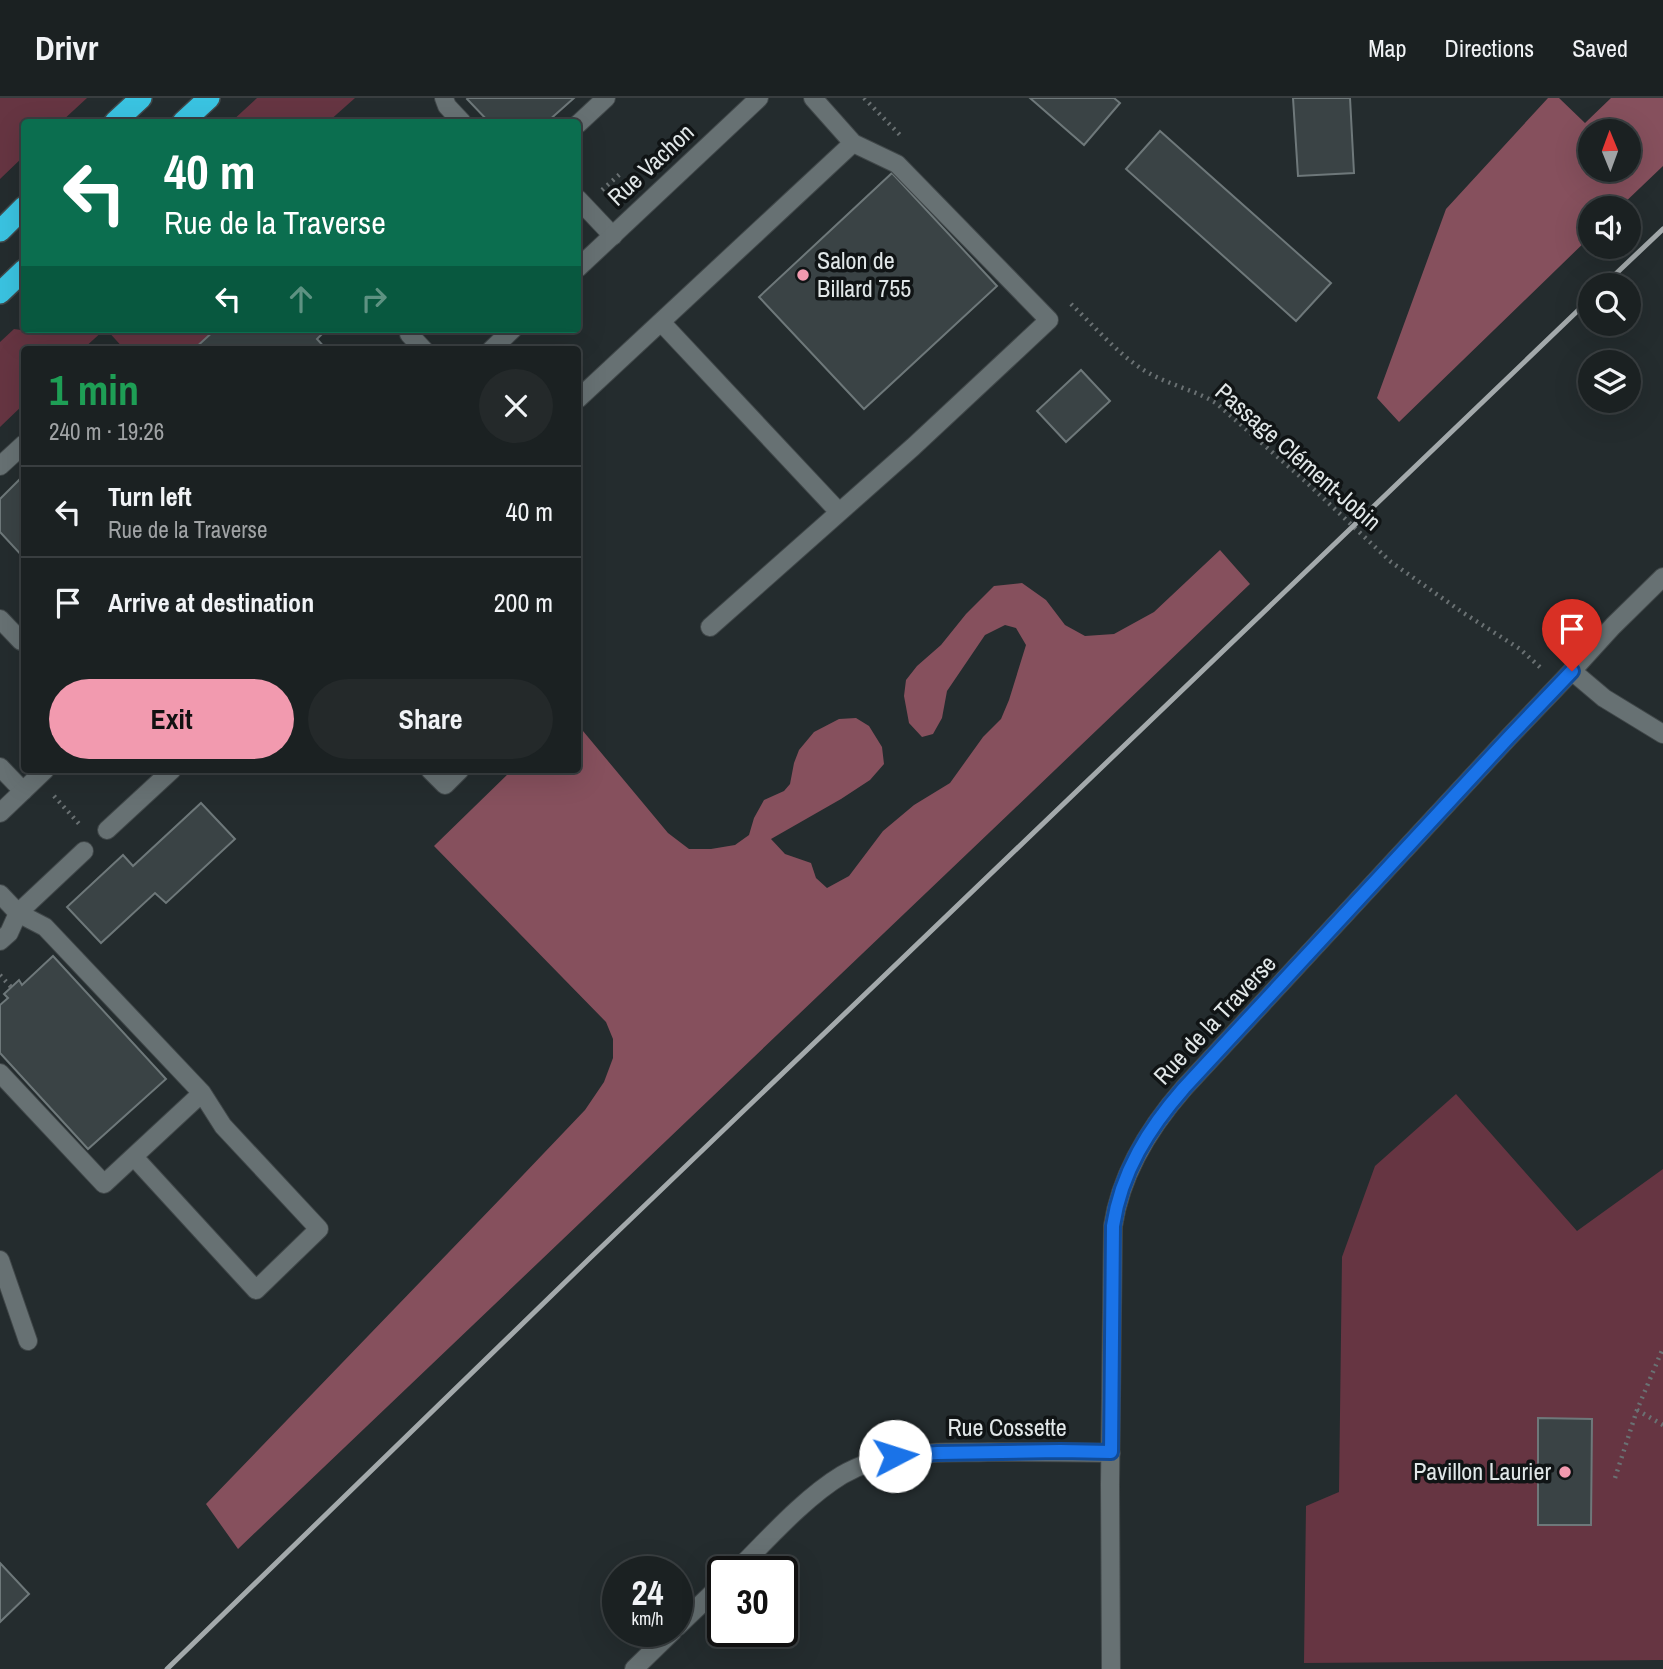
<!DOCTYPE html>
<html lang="en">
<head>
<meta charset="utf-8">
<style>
  body { margin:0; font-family:"Archivo Narrow",sans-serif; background:#24292a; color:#f1f3f6; height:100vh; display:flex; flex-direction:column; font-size:26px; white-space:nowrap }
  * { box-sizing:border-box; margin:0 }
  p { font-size:23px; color:#a0a3a5 }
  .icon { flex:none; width:38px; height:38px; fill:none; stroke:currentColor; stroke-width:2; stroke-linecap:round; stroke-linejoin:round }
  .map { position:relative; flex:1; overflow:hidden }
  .drawer { position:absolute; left:21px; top:248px; width:560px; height:427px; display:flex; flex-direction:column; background:#1b2122; border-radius:7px; box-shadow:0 7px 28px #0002,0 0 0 2px #393e40 }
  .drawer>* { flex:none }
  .banner { position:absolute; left:21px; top:21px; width:560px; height:214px; border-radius:7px; box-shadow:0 7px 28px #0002,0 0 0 2px #393e40; background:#0b6e4f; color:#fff; overflow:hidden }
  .needle { width:46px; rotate:359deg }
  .tools { position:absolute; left:1578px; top:21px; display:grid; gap:14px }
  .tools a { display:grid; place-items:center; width:63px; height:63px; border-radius:50%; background:#1b2122; box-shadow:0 7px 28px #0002,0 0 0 2px #393e40; font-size:35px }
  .speed { position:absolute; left:602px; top:1458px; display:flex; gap:14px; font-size:35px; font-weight:700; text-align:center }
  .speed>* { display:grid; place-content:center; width:91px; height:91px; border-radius:50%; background:#1b2122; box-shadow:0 7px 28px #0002,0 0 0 2px #393e40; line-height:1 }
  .speed small { font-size:18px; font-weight:400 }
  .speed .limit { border:4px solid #111; border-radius:10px; background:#fff; color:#111 }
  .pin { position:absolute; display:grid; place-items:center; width:60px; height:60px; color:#fff; margin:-72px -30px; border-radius:50% 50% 50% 0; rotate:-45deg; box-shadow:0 0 7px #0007 }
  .pin .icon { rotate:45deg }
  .me { position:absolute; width:77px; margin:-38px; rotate:85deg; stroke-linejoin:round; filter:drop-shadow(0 0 5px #0008) }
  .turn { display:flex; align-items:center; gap:24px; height:147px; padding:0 28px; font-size:32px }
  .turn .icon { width:91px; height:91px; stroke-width:2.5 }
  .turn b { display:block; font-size:49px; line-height:60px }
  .lanes { display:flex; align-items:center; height:66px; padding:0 28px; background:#0003; justify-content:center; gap:35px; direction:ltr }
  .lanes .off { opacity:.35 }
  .round { display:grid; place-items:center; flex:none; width:74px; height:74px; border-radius:37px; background:#24292a }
  .overview { display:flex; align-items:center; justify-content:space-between; height:119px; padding:0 28px }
  h1 { font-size:42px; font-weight:800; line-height:52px; color:#1e9e55 }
  .primary-button { display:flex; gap:14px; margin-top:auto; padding:14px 28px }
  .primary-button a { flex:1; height:80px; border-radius:42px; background:#f29aaf; color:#111; font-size:28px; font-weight:800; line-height:80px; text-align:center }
  .primary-button a+a { background:#24292a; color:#f1f3f6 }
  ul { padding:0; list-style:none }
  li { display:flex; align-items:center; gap:21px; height:91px; padding:0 28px; border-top:2px solid #393e40 }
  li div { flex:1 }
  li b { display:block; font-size:26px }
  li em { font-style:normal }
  header { display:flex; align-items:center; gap:42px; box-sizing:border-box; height:98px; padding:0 35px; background:#1b2122; border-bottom:2px solid #393e40 }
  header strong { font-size:33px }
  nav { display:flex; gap:38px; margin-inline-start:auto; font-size:24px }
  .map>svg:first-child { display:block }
  .green { fill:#663542 }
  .forest { fill:#86505d; fill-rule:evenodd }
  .building { fill:#3a4345; stroke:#6e787a; stroke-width:2 }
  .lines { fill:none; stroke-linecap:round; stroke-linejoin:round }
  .service-casing { stroke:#404749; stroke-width:20 }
  .minor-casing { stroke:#404749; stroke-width:20 }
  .tertiary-casing { stroke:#404749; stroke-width:20 }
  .motorway-casing { stroke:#404749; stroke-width:24 }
  .path { stroke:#6a7173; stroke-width:4.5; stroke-dasharray:2 5; stroke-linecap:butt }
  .service { stroke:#677173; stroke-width:18 }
  .minor { stroke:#677173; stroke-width:18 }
  .tertiary { stroke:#677173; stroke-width:18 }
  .motorway { stroke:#3ac3e1; stroke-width:21 }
  .rail { stroke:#a3a9ab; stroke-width:5 }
  .route-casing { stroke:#114b97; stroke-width:18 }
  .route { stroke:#1a73e8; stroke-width:12 }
  .poi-dot { fill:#f29aaf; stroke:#101415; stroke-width:2.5 }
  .labels { text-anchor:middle; stroke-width:7; stroke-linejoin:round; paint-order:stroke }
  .street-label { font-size:24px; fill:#e1e7e8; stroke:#101415 }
  .poi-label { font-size:24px; fill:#e1e7e8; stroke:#101415; text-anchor:start }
</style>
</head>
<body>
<header>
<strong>Drivr</strong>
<nav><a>Map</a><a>Directions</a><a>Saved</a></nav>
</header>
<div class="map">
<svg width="1663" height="1571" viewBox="0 0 1663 1571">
  <rect width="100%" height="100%" fill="#242c2e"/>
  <path class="green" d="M0,0h87l-26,24h-37v34l-24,23z
    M257,0h98l-27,24h-97z
    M14,231l15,2 3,-2h73l-23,21h-58v54l-24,23v-85z
    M106,231h110l-23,21h-68z
    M1456,996l121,137 86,-62v491l-359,3 2,-157 33,-14 3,-235 33,-91z"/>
  <path class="forest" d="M1548,0h11l26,25 26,-25h52v68l-44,42h-28v28l-192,186 -22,-24 69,-189zM1591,33h38v39h-38z
    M1220,452l30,34 -1012,965 -32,-45 298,-309 81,-85 19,-28 9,-24v-19l-7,-17 -172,-176 78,-76h66v-45l90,108 21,16h22l24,-4 14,-10 5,-17 10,-18 20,-9 6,-7 4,-21 5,-13 15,-18 25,-13 17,-1 13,8 13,21 2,17 -14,16 -29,19 -70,40 14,15 26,9 5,15 11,10 22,-12 34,-45 31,-26 36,-22 33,-46 18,-18 8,-19 17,-55 -10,-17 -11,-3 -20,10 -38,56 -5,27 -9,16 -11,3 -13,-14 -5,-27 2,-16 11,-14 24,-21 25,-31 28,-28 28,-3 24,17 19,25 20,11 29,-2 40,-22z"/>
  <path class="building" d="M468,0h106l-27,24h-58l-22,-23z
    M1030,0h84l6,5 -36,42z
    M1293,0h57l4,75 -56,3z
    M1160,33l171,152 -35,38 -170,-152z
    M892,75l105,113 -133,123 -105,-112z
    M216,231h99l6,6 -4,4 9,10 -1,1h-132z
    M1081,272l29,31 -44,41 -29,-31z
    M24,377v83l-24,-26v-33z
    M201,705l34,36 -69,64 -11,-10 -54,50 -34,-36 56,-52 10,11z
    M53,858l113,123 -78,70 -88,-96v-48l8,-7 -4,-4 15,-14 3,5z
    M1538,1320l54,1 -1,106h-53z
    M0,1465l29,31 -29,28z"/>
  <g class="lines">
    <g class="service-casing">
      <path id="service" d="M444,0l3,8 15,16
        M578,26l28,-26
        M578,101l35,37
        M661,224l178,190
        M414,231l-5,5 15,16
        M578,301l275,-256 -40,-45
        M0,368l24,-22
        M0,521l21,22h3
        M710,529l203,-180 136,-127 -152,-156 -44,-21
        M0,669l23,24
        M430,672l15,15 15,-15
        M107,732l65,-60
        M84,753l-66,62 27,14 157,166 21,33 96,103 -63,61 -122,-133
        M0,796l18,19 -9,20 -9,8
        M0,975l104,111 98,-91
        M0,1162l28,81"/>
    </g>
    <g class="minor-casing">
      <path id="minor" d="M1572,573l32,27 59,36
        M735,1474c32,-32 69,-74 107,-97 44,-26 96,-22 146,-23 41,0 82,0 123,1
        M677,1529l46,-44
        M634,1571l39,-38
        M1111,1571l-1,-184 3,-259c8,-53 36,-98 71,-138l325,-351 63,-66 41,-45 50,-49"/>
    </g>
    <g class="tertiary-casing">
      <path id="tertiary" d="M578,170l181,-170
        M491,252l22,-21
        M0,715l45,-43"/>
    </g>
    <g class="motorway-casing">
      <path id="motorway" d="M115,24l26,-24
        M183,24l26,-24
        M0,133l24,-24
        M0,195l24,-23"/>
    </g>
    <path class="path" d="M864,0l36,37
      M602,92l18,-16
      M1071,206c22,21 46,49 71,65 23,15 51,20 74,34l89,78 86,81 71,50 58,37 22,20
      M54,698l27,30
      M0,877l11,12
      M1637,1312l26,15
      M1615,1380l22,-68 26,-62"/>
    <use href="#service" class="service"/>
    <use href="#minor" class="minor"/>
    <use href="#tertiary" class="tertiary"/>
    <use href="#motorway" class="motorway"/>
    <path class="rail" d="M1604,187l59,-56
      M167,1571l422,-410 1002,-961"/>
  </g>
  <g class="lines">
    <g class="route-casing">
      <path id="route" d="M895,1358l42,-3 123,-2 51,1 2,-226c8,-54 36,-98 71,-138l325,-351 63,-66"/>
    </g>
    <use href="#route" class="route"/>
  </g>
  <g class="poi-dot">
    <circle cx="803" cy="177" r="7"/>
    <circle cx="1565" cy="1374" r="7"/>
  </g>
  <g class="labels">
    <g class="street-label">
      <text transform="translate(651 67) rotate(-43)" y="8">Rue Vachon</text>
      <text transform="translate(1298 359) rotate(41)" y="8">Passage Clément-Jobin</text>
      <text transform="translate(1215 922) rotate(-47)" y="8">Rue de la Traverse</text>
      <text x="1007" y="1338">Rue Cossette</text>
    </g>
    <g class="poi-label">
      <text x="817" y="171">Salon de<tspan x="817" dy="28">Billard 755</tspan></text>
      <text x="1551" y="1382" text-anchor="end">Pavillon Laurier</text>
    </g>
  </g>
</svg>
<div class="tools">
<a><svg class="needle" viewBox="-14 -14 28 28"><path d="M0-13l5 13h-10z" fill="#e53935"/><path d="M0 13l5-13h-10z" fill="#a0a3a5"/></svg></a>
<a><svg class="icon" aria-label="sound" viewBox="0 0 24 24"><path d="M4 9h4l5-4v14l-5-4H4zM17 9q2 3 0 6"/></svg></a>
<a><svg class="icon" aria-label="search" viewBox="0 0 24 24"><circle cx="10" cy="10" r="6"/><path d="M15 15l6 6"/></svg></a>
<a><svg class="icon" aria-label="layers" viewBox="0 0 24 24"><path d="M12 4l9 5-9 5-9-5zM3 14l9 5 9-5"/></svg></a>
</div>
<div class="speed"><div>24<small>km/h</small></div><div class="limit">30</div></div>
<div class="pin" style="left:1572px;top:573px;background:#d93025"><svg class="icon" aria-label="arrive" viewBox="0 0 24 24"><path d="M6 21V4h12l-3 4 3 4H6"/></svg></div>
<svg class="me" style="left:895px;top:1358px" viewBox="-20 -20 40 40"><circle r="19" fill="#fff"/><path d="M0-13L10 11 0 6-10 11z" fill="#1a73e8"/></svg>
<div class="banner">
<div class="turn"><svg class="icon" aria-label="left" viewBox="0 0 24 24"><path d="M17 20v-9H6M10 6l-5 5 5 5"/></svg><div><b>40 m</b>Rue de la Traverse</div></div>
<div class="lanes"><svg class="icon" aria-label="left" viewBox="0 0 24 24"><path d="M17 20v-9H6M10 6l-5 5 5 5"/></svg><svg class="icon off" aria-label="ahead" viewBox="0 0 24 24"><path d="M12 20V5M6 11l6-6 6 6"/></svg><svg class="icon off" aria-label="right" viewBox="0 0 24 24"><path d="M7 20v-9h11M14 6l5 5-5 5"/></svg></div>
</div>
<section class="drawer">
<div class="overview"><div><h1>1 min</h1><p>240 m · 19:26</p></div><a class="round"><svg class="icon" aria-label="close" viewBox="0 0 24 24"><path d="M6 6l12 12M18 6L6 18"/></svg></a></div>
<ul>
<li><svg class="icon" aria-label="left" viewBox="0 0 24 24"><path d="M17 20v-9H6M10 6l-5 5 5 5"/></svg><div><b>Turn left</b><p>Rue de la Traverse</p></div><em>40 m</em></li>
<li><svg class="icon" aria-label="arrive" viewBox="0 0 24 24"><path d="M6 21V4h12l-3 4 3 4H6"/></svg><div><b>Arrive at destination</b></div><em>200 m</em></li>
</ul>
<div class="primary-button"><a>Exit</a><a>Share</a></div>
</section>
</div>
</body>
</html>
